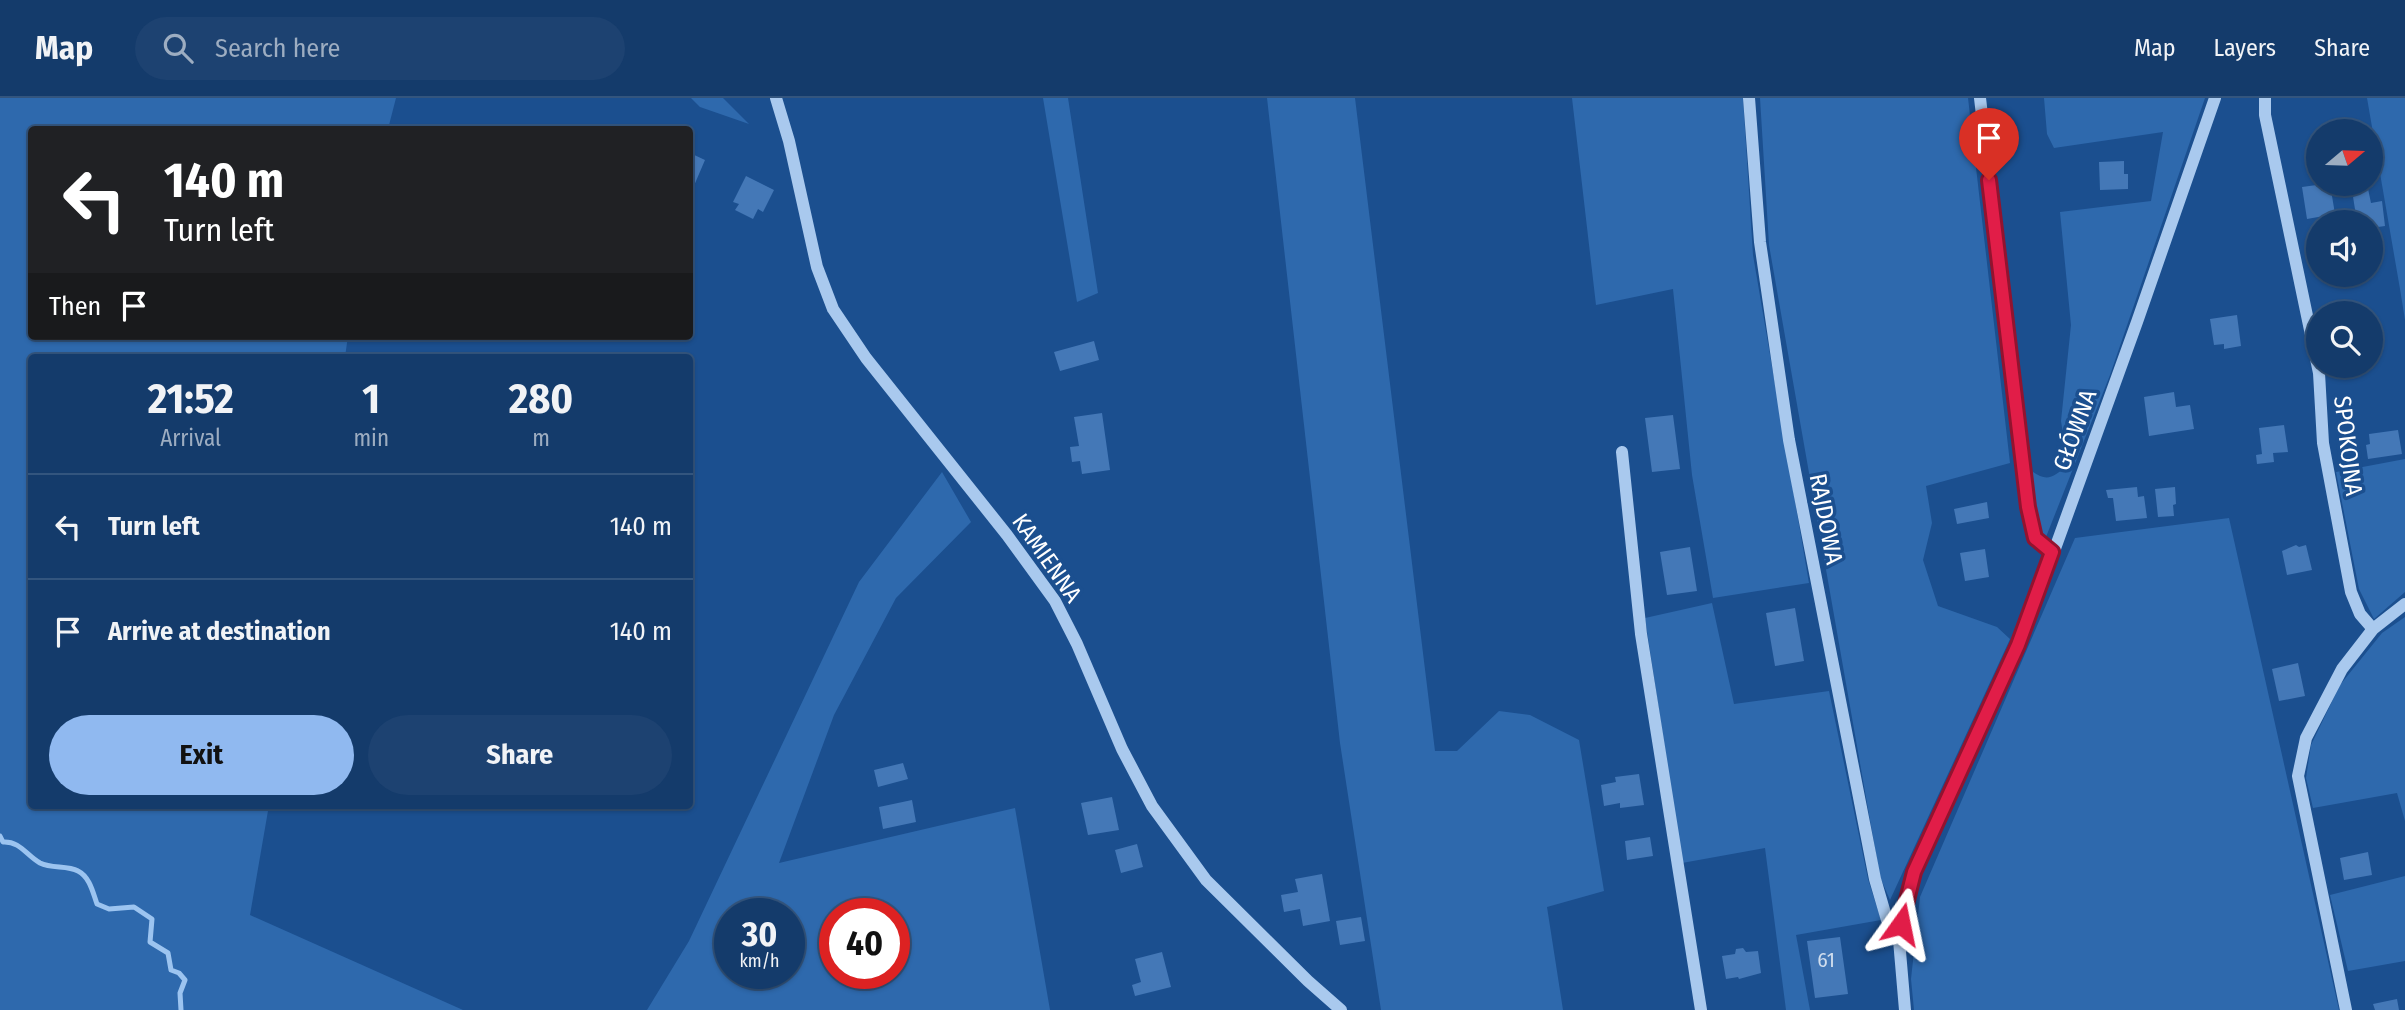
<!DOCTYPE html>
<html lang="en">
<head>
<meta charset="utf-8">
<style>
  body { margin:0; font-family:"Fira Sans Condensed",sans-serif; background:#1d4271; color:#f1f3f6; height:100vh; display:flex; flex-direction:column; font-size:26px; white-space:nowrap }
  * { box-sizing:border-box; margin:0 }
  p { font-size:23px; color:#9dadc1 }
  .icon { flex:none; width:38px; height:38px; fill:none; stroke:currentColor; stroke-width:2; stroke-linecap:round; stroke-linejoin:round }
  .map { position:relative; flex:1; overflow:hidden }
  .drawer { position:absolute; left:28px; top:256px; width:665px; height:455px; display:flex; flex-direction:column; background:#143b6b; border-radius:7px; box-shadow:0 2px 5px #0004,0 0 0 2px #33557e }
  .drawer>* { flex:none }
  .banner { position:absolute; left:28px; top:28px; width:665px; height:214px; border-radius:7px; box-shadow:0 2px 5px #0004,0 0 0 2px #33557e; background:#202124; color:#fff; overflow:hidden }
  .needle { width:46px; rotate:71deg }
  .buttons { position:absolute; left:2306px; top:21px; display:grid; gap:14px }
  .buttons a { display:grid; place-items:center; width:77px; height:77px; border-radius:50%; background:#143b6b; box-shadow:0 2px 5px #0004,0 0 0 2px #33557e; font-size:35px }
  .speed { position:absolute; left:714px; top:800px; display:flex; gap:14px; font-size:35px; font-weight:700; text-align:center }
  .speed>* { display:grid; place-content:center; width:91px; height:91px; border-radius:50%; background:#143b6b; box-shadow:0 2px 5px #0004,0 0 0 2px #33557e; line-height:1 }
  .speed small { font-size:18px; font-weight:400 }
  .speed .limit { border:10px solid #d22; background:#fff; color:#111 }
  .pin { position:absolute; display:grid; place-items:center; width:60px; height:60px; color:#fff; margin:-72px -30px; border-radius:50% 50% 50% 0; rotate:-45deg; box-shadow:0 0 7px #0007 }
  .pin .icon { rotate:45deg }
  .me { position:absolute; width:77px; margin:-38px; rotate:12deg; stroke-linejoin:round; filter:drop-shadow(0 0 5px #0008) }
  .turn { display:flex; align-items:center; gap:24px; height:147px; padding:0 21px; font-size:32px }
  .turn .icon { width:91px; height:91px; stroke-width:2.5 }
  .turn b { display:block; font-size:49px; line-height:60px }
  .then { display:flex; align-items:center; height:66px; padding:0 21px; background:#0003; gap:14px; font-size:26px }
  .eta { display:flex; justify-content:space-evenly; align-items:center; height:119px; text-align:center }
  .eta b { font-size:42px; font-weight:700; line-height:49px }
  .action { display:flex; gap:14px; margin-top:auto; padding:14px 21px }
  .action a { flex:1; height:80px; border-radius:42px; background:#90b9f0; color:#111; font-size:28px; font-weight:700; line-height:80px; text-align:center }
  .action a+a { background:#1d4271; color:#f1f3f6 }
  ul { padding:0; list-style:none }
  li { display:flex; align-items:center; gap:21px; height:105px; padding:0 21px; border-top:2px solid #33557e }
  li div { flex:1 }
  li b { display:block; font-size:26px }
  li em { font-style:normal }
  header { display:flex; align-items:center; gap:42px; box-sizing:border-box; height:98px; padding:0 35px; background:#143b6b; border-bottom:2px solid #33557e }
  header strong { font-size:33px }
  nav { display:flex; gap:38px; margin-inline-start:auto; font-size:24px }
  .search { width:490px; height:63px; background:#1d4271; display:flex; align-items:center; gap:18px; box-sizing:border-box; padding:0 24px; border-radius:38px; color:#9dadc1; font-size:26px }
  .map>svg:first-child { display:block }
  .green { fill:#2e69ad; fill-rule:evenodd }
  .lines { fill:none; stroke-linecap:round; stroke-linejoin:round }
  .stream { stroke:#9cc4f0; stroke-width:5 }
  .building { fill:#4478b7 }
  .minor { stroke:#a9c9ee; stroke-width:12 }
  .route-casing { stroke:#92132f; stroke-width:18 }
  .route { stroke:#e11d48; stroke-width:12 }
  .labels { text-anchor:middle; stroke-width:7; stroke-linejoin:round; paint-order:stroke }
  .number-label { font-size:21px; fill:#d0dded }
  .street-label { font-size:24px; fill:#fff; stroke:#1b4f8f }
</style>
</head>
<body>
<header>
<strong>Map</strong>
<div class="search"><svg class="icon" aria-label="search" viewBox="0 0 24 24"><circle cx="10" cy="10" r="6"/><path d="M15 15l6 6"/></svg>Search here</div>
<nav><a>Map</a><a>Layers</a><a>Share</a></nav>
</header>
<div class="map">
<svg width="2405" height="912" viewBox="0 0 2405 912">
  <rect width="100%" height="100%" fill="#1b4f8f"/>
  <path class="green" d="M0,0h396l-8,31 -356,1v206h316l-3,21h-313v448h237l-19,110 213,95h-463z
    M691,0h32l26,26 -49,-17z
    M1043,0h25l30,195 -21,9z
    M1267,0h88l80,653h22l42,-40 31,4 49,25 25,151 -57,16 16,103h-182l-41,-267z
    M1572,0h171l10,157 56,328 -96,15 -21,-123 -19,-186 -77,16z
    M1760,0h208l42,365 -84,23 6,37 -9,37 15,46 59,21 13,12 -120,261 -10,-23 -111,-632z
    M2044,0h161l-95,277 -64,162 -8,-5 -9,-63c18,14 23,9 39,-4l-7,-44 10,-96 -11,-113 91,-11 12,-69 -109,16 -7,-14z
    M2367,0h38v222l-5,-31z
    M2405,361v133l-31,27 -15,-30 -23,-117z
    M942,374l29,50 -75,76 -62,117 -55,148 236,-55 35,202h-403l42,-69 170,-359zM730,816h59v59h-59zM835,816h59v59h-59z
    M2229,420l110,492h-425l-3,-31 9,-82 155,-359z
    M1712,505l22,101 95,-13 39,188 13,41 -85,15 14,75h-24l-21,-162 -83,15 -37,-245z
    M2405,519v204l-8,-28 -84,15 -7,-30 5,-33 29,-60 42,-52z
    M2405,778v85l-57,10 -18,-76z"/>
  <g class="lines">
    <path class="stream" d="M0,738l3,6c17,-1 23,13 37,21 12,6 27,2 38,8 12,6 15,22 19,33l12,5 25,-2 18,12 -2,23 18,11 3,17 8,3 6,7 -5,13 1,17"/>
  </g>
  <path class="building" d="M690,55l15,7 -15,35z
    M2124,63v13h4v15l-28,1 -1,-28z
    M746,78l28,14 -11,22 -5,-3 -5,10 -18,-9 4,-6 -6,-2z
    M2324,86h10l2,11 -4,1 3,18 -28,5 -5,-32z
    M2351,86h16l4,19 11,-2 3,25 -14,2v-6h-14z
    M2237,217l4,31 -17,3v-5l-10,1 -4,-26z
    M1094,243l5,19 -39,11 -6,-19z
    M2174,294l2,15 14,-2 4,24 -45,7 -5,-39z
    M1102,315l8,57 -28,4 -2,-13 -8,1 -2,-15 9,-1 -5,-29z
    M1673,317l7,54 -28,3 -7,-54z
    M2284,327l4,27 -15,1 1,9 -17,2 -1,-9 6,-1 -3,-26z
    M2398,332l4,24 -34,5 -2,-14 4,-1 -1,-10z
    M2137,389l1,10 6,-1 3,22 -31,3 -3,-23h-5l-2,-8z
    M2175,389l1,17 -3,1 1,11 -16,1 -3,-28z
    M1987,404l2,16 -32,6 -3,-15z
    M2296,447l3,2 7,-2 6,25 -25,5 -5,-24z
    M1690,449l7,44 -30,4 -7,-43z
    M1985,451l4,28 -24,4 -5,-28z
    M1795,510l9,53 -29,5 -9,-53z
    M2298,565l7,33 -26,5 -7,-32z
    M903,665l5,16 -30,8 -4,-17z
    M1639,676l5,31 -24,3v-5l-16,3 -3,-21 15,-3 -1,-5z
    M1112,699l7,33 -31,5 -7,-32z
    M912,702l4,22 -33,7 -4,-22z
    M1650,739l3,19 -26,4 -2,-19z
    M1137,746l6,23 -22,6 -6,-23z
    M2368,754l4,23 -28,5 -4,-22z
    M1322,776l8,47 -27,5 -3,-17 -16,3 -3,-17 17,-3 -3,-13z
    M1361,819l4,24 -25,4 -4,-24z
    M1840,839l8,57 -33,4 -8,-57z
    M1743,850l3,4 12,-1 3,22 -22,6 -1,-2 -12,2 -4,-23 13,-2 1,-5z
    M1162,854l9,35 -36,9 -3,-11 9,-3 -6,-23z
    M2397,901l2,11h-24l-2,-6z"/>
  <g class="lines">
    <path class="minor" d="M776,0l13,43 28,126 16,42 33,49 141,177 48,66 22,43 45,105 30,57 54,74 102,101 33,29
      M1749,0l11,144 29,198 86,439 14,48 10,13
      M1980,0l48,409 7,31 17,14
      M2265,0v17l54,258 4,70 28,149 9,22 13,15
      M1622,354l19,182 60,376
      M1905,912l-6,-70 4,-31 11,-37 104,-227 22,-55 97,-268 78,-224
      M2346,912l-48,-234 8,-38 36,-69 31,-40 32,-25"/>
  </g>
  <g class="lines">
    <g class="route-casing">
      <path id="route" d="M1901,826l13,-52 104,-227 34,-93 -17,-14 -7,-31 -39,-327"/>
    </g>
    <use href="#route" class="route"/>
  </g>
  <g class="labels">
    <g class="number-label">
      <text x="1826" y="869">61</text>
    </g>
    <g class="street-label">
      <text transform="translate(2075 332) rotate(-70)" y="8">GŁÓWNA</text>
      <text transform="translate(2348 348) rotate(83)" y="8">SPOKOJNA</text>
      <text transform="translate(1826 421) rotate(79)" y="8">RAJDOWA</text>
      <text transform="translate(1047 460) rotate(55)" y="8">KAMIENNA</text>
    </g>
  </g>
</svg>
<div class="buttons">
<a><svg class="needle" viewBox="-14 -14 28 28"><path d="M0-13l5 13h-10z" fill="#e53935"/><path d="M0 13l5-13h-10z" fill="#9dadc1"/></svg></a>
<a><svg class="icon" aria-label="sound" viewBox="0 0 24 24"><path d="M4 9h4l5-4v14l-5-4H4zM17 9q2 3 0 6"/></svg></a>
<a><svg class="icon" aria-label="search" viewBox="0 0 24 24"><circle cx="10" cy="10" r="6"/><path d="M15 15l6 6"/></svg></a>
</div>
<div class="speed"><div>30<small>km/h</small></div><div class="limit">40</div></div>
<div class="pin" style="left:1989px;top:82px;background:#d93025"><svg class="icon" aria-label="arrive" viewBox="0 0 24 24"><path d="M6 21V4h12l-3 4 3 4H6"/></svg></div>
<svg class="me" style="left:1901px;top:826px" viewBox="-20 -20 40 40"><path d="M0-17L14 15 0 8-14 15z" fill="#e11d48" stroke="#fff" stroke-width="4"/></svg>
<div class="banner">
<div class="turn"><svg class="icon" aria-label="left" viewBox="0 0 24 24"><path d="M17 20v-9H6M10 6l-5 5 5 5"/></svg><div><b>140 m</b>Turn left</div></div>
<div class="then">Then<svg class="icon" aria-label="arrive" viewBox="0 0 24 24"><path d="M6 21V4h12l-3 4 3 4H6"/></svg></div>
</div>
<section class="drawer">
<div class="eta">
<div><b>21:52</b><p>Arrival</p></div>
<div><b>1</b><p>min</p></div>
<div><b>280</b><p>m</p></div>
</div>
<ul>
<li><svg class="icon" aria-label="left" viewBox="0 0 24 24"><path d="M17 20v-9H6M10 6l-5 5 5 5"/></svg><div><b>Turn left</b></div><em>140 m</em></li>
<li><svg class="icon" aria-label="arrive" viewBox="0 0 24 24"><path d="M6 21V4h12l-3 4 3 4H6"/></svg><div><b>Arrive at destination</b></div><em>140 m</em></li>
</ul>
<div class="action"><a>Exit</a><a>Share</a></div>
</section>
</div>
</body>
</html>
